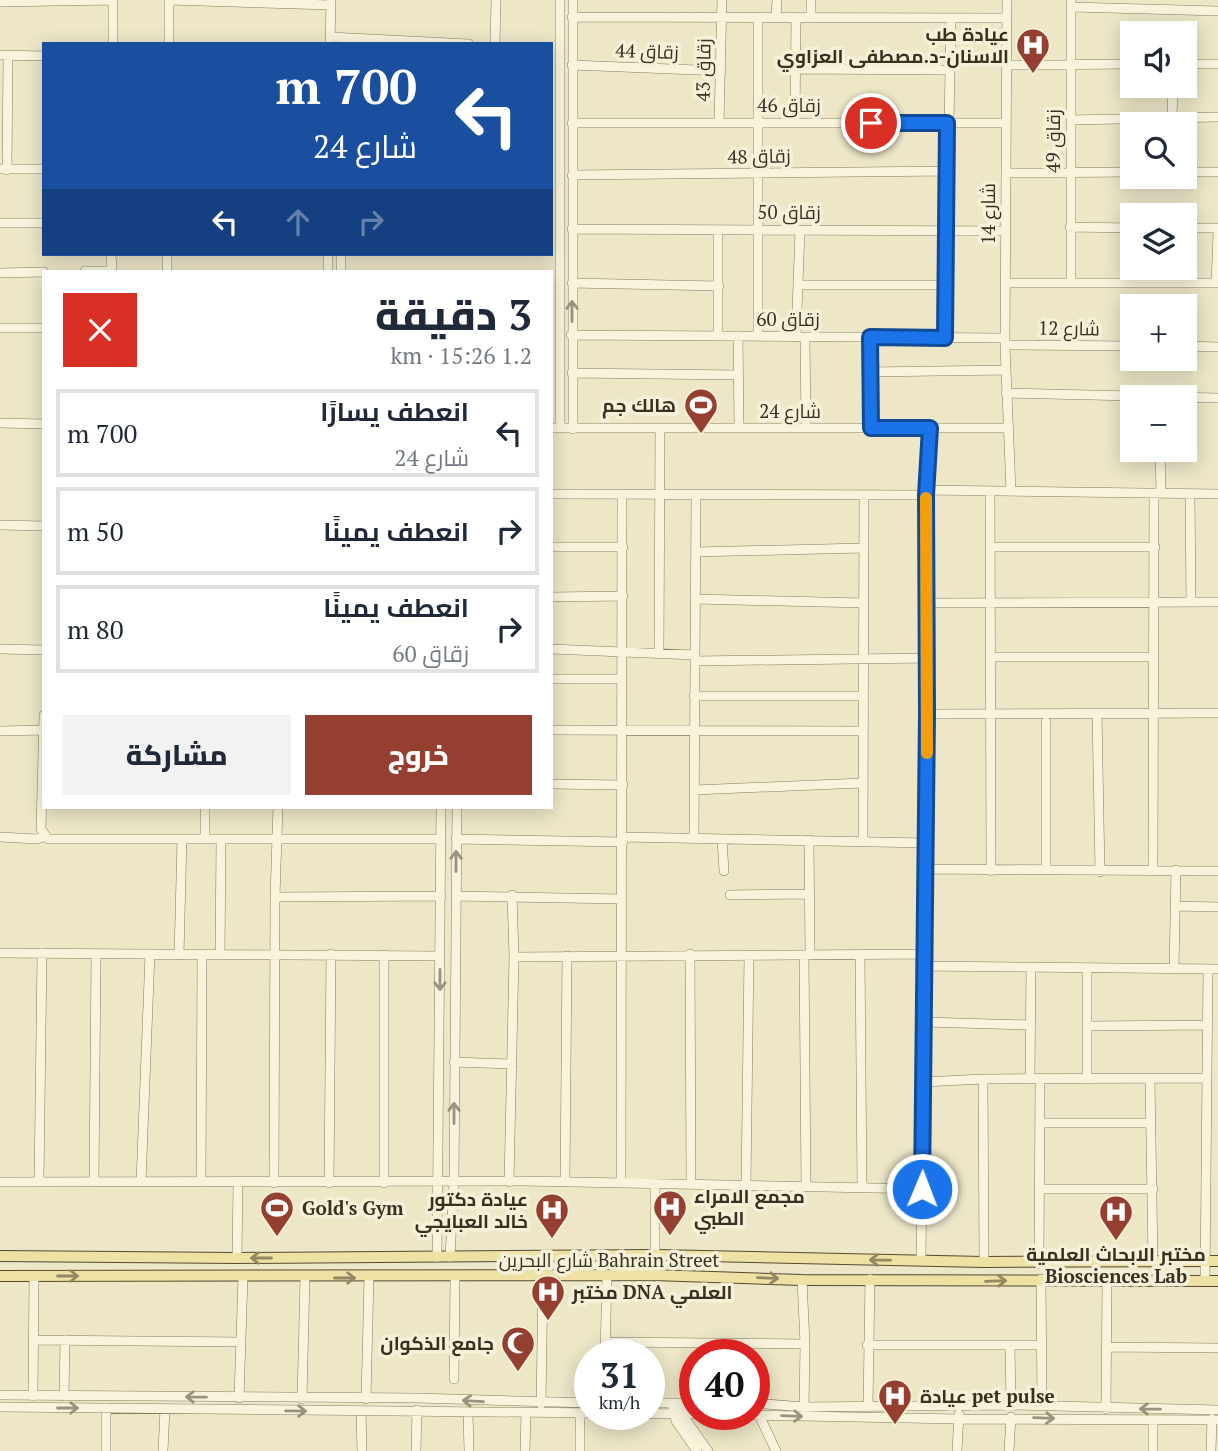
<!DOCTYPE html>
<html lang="ar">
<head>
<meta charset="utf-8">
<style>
  body { margin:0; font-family:"PT Serif",Cairo,serif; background:#f2f2f3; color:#1f2937; direction:rtl; height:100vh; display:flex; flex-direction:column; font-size:26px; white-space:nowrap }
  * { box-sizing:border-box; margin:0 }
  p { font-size:23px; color:#747a83 }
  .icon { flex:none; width:38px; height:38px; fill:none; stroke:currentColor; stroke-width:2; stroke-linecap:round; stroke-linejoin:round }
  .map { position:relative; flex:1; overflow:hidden; direction:ltr }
  .sheet { position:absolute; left:42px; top:270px; width:511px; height:539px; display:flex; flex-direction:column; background:#fff; border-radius:0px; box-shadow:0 4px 18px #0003; direction:rtl }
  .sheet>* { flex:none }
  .guide { position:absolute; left:42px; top:42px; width:511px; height:214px; border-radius:0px; box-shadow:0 4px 18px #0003; direction:rtl; background:#1a4fa0; color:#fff; overflow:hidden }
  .buttons { position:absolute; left:1120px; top:21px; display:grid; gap:14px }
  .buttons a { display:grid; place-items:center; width:77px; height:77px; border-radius:0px; background:#fff; box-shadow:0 4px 18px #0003; font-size:35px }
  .speed { position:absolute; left:574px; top:1339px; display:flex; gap:14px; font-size:35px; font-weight:700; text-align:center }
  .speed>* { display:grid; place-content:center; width:91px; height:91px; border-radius:50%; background:#fff; box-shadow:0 4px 18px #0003; line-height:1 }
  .speed small { font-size:18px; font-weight:400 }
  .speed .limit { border:10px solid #d22; background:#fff; color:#111 }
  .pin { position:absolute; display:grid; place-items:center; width:60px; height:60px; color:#fff; margin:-30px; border:4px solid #fff; border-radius:50%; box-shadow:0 2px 7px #0007 }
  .me { position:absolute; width:77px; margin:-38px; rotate:1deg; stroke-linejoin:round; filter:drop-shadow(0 0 5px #0008) }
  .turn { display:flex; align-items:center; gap:24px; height:147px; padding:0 21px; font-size:32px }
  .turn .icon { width:91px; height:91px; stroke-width:2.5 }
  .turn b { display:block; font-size:49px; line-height:60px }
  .lanes { display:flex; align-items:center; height:66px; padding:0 21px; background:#0003; justify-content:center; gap:35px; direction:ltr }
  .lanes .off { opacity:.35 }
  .round { display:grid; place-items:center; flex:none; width:74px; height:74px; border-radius:0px; background:#f2f2f3 }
  .head { display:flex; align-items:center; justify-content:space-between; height:119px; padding:0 21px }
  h1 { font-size:42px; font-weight:800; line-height:52px }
  .action { display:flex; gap:14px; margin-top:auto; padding:14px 21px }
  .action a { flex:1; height:80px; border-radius:0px; background:#953f30; color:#fff; font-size:28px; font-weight:800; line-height:80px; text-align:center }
  .action a+a { background:#f2f2f3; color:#1f2937 }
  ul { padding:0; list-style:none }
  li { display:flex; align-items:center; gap:21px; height:88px; margin:0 14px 10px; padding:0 7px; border:4px solid #e0e1e3; border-radius:0px }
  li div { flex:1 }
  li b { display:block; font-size:26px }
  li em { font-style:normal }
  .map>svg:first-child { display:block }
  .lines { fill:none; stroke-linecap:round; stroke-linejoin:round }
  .minor-casing { stroke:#887b5e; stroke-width:10 }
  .major-casing { stroke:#574832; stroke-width:12 }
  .minor { stroke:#f8f4dc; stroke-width:9 }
  .major { stroke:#ede1a3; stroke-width:10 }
  .oneway { stroke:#98927e }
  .oneway2 { stroke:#938862 }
  .route-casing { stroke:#114b97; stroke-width:18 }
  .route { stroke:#1a73e8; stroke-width:12 }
  .slow { stroke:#f59e0b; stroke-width:12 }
  .labels { text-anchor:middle; stroke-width:7; stroke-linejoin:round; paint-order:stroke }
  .poi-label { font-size:19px; font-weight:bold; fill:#393021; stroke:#f5f1d8; text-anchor:end }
  .street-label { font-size:19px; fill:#393021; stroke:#f5f1d8 }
</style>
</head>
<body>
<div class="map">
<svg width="1218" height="1451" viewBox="0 0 1218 1451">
  <rect width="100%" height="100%" fill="#ede7c8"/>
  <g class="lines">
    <g class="minor-casing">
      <path id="minor" d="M113,0v44
        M169,0l162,5
        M573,0v429
        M1007,0l-2,345 6,146
        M0,2l113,-2
        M1071,7l147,4
        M572,17l435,1
        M758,17v319
        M776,17l1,-17
        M811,18v-18
        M330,37l139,7
        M169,44v-44
        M330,44l1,-42
        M495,44l1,-44
        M0,55l44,1
        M1185,64h33
        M572,65l149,6
        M1007,65l125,-1
        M796,69l153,1
        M1172,117l1,-31
        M1071,120l147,-3
        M572,123h434
        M719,123l3,-123
        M795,123l1,-105
        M0,169h44
        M7,170l1,-115
        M1185,172h33
        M1006,173l126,-1
        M572,175l375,-4
        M0,223h44
        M1070,227l62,1
        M1185,228h33
        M572,229l434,2
        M111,254l1,17
        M167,254v17
        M328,254v17
        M341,254v17
        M85,271h27
        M0,273l44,-1
        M572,283l147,3
        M1005,283h213
        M1071,283v-283
        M1216,283l2,-50
        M798,285h147
        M0,328h44
        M571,335l434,3
        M718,336v-106
        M738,336l1,92
        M796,337l4,-107
        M805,337l1,91
        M870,337l1,91
        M945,338l6,-320
        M1005,345l127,1
        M1185,346l33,1
        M870,372l136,-2
        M572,373l166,2
        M1006,393l212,5
        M0,423l44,1
        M551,428h456
        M560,428v-428
        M1160,450l1,43
        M926,490l292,4
        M990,491l1,380
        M551,494l375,1
        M1190,494l1,108
        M0,525l44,1
        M551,547h72
        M990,547h165
        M696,552l167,-4
        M551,597l72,-1
        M695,599l168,4
        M927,603l291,-1
        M0,649l44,1
        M551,649l144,6
        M659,654l1,-225
        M990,657h163
        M695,661l231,-3
        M551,679h68
        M694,696h169
        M1097,713l3,159
        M927,714l291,-1
        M44,715l-3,114 7,10h393
        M1046,722v147
        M551,730l312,1
        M0,731l44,-1
        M551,784l72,1
        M694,790l169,-7
        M205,807v32
        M0,837l37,2 9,-3
        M623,837l303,6
        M694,838l2,-343
        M456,839l167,3
        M722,839l2,32
        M809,840l1,115
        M863,841l1,-346
        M926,869l292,2
        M1153,870l1,-377
        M730,895l79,-1
        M456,896l166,3
        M275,897l166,-1
        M1175,906l43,1
        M0,953l440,3
        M690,954l1,230
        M179,955l3,-116
        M220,955l1,-115
        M804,955l2,231
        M860,956l2,231
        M514,957l411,-3
        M924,966l294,3
        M1087,968v110
        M1174,968l2,-98
        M925,1022l105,3
        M1087,1026l119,-1
        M454,1062l58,2
        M983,1079l1,183
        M1030,1079l1,-112
        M1150,1080l3,180
        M923,1082l60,-3 223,-1
        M1040,1123h111
        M0,1182l523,-1 399,8
        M39,1182l3,-229
        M94,1182l2,-227
        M141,1182l9,-228
        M201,1182l1,-227
        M509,1182l5,-225 -2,-62
        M565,1182l2,-226
        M274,1183l1,-286 3,-90
        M329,1183l2,-229
        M384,1183v-228
        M621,1183l1,-689
        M655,1184v71
        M746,1185l3,-229
        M1040,1189h113
        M437,1257l4,-450
        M450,1257l4,-75 3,-375
        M237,1258l1,-75
        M921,1260l6,-546 -1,-219 4,-67
        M1039,1260l1,-182
        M1041,1279l1,127
        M802,1280l3,64 -1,63
        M1205,1281l3,-312
        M33,1340l208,2
        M606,1342l199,2
        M867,1345h174
        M1010,1346l1,59
        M1107,1347l111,1
        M605,1354l2,-77
        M454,1379l1,-101
        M0,1395l417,3 173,5
        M33,1396l1,-120
        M64,1396l1,-56
        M239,1398l4,-121
        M302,1399l3,-122
        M366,1399l3,-121
        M649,1403h46
        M672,1403l4,18 21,30
        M681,1403l1,11 26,37
        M754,1403l50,4 207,-2 207,5
        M541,1404l2,-127
        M868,1406l2,-127
        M0,1407l695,7
        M1106,1409l1,-128
        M361,1411l1,40
        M468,1412l1,39
        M699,1414l259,5 260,1
        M759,1415l17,36
        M106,1451v-43
        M163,1451l2,-42
        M416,1451l1,-41
        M525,1451l1,-38
        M580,1451v-36
        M957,1451l2,-37
        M1009,1451l2,-34
        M1153,1451v-30
        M1211,1451l1,-32"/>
    </g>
    <g class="major-casing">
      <path id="major" d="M0,1256l237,2 418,-3 329,7 234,-1
        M0,1276l653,-1 149,5 416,1"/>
    </g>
    <use href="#minor" class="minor"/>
    <use href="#major" class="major"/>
  </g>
  <defs><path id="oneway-shaft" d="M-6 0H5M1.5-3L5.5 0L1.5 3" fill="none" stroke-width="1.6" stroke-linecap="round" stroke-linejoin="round" transform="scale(1.75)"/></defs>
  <g class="oneway">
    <use href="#oneway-shaft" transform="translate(572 311) rotate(-90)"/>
    <use href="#oneway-shaft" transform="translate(456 861) rotate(-90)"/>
    <use href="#oneway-shaft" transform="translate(440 980) rotate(90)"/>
    <use href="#oneway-shaft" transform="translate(454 1113) rotate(-90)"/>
    <use href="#oneway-shaft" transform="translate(196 1397) rotate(-179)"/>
    <use href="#oneway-shaft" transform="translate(473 1401) rotate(-177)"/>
    <use href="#oneway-shaft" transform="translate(68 1408)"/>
    <use href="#oneway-shaft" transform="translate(1150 1409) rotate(-179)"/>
    <use href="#oneway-shaft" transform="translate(296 1411) rotate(1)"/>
    <use href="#oneway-shaft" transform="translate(792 1416) rotate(2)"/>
    <use href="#oneway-shaft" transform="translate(1044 1418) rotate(2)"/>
  </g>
  <g class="oneway2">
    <use href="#oneway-shaft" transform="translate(261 1258) rotate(180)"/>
    <use href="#oneway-shaft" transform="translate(880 1260) rotate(-179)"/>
    <use href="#oneway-shaft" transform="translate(68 1276)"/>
    <use href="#oneway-shaft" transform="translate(345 1278)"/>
    <use href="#oneway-shaft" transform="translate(768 1278) rotate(2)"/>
    <use href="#oneway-shaft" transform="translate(996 1281) rotate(-2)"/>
  </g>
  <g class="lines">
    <g class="route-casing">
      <path id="route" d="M871,123h76l-2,215 -75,-1 1,91h59l-4,67 1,219 -5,475"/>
    </g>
    <use href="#route" class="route"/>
    <path class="slow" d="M926,498l1,255"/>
  </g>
  <defs>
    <g id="hospital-pin" transform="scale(1.75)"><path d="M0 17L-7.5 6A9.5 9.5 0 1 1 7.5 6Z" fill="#953f30" stroke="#f5f1d8"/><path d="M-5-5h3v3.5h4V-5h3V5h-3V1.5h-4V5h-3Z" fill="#fff"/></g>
    <g id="stadium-pin" transform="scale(1.75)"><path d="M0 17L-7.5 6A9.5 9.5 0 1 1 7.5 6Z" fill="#953f30" stroke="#f5f1d8"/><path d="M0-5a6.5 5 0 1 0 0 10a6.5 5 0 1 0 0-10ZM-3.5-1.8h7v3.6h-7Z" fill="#fff"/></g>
    <g id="mosque-pin" transform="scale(1.75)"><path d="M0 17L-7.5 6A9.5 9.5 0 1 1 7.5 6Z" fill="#953f30" stroke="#f5f1d8"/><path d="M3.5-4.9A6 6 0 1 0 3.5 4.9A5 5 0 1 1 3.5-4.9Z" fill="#fff"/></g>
  </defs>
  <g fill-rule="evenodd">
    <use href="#hospital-pin" x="1033" y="45"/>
    <use href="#stadium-pin" x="701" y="405"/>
    <use href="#hospital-pin" x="670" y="1207"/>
    <use href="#stadium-pin" x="277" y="1208"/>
    <use href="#hospital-pin" x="552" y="1210"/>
    <use href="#hospital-pin" x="1116" y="1212"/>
    <use href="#hospital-pin" x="548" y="1292"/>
    <use href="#mosque-pin" x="518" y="1343"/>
    <use href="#hospital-pin" x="895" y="1396"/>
  </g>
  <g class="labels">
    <g class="poi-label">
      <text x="1009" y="41">عيادة طب<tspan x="1009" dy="22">الاسنان-د.مصطفى العزاوي</tspan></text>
      <text x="676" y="412">هالك جم</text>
      <text x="694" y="1203" text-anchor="start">مجمع الامراء<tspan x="694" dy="22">الطبي</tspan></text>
      <text x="528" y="1206">عيادة دكتور<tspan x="528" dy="22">خالد العبايجي</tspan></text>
      <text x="302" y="1215" text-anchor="start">Gold's Gym</text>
      <text x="1116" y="1261" text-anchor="middle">مختبر الابحاث العلمية<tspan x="1116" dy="22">Biosciences Lab</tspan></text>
      <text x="572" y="1299" text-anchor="start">مختبر DNA العلمي</text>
      <text x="494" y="1350">جامع الذكوان</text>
      <text x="920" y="1403" text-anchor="start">عيادة pet pulse</text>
    </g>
    <g class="street-label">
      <text transform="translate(647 51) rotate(2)" y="7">زقاق 44</text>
      <text transform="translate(703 70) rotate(-89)" y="7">زقاق 43</text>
      <text x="789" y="112">زقاق 46</text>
      <text transform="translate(1053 141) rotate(-90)" y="7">زقاق 49</text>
      <text transform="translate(759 156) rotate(-1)" y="7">زقاق 48</text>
      <text x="789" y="219">زقاق 50</text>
      <text transform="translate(988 214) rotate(-90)" y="7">شارع 14</text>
      <text x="788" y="326">زقاق 60</text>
      <text transform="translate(1069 328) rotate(1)" y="7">شارع 12</text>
      <text x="790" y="418">شارع 24</text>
      <text x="609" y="1267">شارع البحرين Bahrain Street</text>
    </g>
  </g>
</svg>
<div class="buttons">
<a><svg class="icon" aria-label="sound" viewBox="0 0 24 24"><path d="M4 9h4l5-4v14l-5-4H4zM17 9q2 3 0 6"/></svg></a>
<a><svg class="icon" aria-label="search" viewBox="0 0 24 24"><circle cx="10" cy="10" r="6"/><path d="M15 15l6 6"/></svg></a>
<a><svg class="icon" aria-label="layers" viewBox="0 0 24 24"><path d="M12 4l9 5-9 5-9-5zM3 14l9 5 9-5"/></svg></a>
<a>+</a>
<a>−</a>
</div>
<div class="speed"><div>31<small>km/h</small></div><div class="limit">40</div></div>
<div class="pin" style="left:871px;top:123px;background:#d93025"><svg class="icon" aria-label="arrive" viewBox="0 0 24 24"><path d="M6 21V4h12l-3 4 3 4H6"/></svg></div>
<svg class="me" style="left:922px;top:1189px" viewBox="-20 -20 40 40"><circle r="17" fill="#1a73e8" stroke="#fff" stroke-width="3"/><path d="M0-11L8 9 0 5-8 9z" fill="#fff"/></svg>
<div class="guide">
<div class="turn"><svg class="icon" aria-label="left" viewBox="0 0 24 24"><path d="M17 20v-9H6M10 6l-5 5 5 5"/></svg><div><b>700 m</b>شارع 24</div></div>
<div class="lanes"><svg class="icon" aria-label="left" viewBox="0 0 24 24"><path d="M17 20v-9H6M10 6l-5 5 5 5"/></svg><svg class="icon off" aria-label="ahead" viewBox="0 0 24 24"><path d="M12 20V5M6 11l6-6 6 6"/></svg><svg class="icon off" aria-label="right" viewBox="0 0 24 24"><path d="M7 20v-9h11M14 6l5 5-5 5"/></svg></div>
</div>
<section class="sheet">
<div class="head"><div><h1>3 دقيقة</h1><p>1.2 km · 15:26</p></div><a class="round" style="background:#d93025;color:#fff"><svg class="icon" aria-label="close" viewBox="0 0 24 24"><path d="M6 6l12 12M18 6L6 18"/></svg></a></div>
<ul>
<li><svg class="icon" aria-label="left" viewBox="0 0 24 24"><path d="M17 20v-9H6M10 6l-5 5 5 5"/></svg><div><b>انعطف يسارًا</b><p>شارع 24</p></div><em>700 m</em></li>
<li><svg class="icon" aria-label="right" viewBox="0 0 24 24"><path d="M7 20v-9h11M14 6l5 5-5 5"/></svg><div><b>انعطف يمينًا</b></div><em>50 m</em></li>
<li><svg class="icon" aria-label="right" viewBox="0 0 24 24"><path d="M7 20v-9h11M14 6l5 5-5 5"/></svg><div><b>انعطف يمينًا</b><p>زقاق 60</p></div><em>80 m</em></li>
</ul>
<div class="action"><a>خروج</a><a>مشاركة</a></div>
</section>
</div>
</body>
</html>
